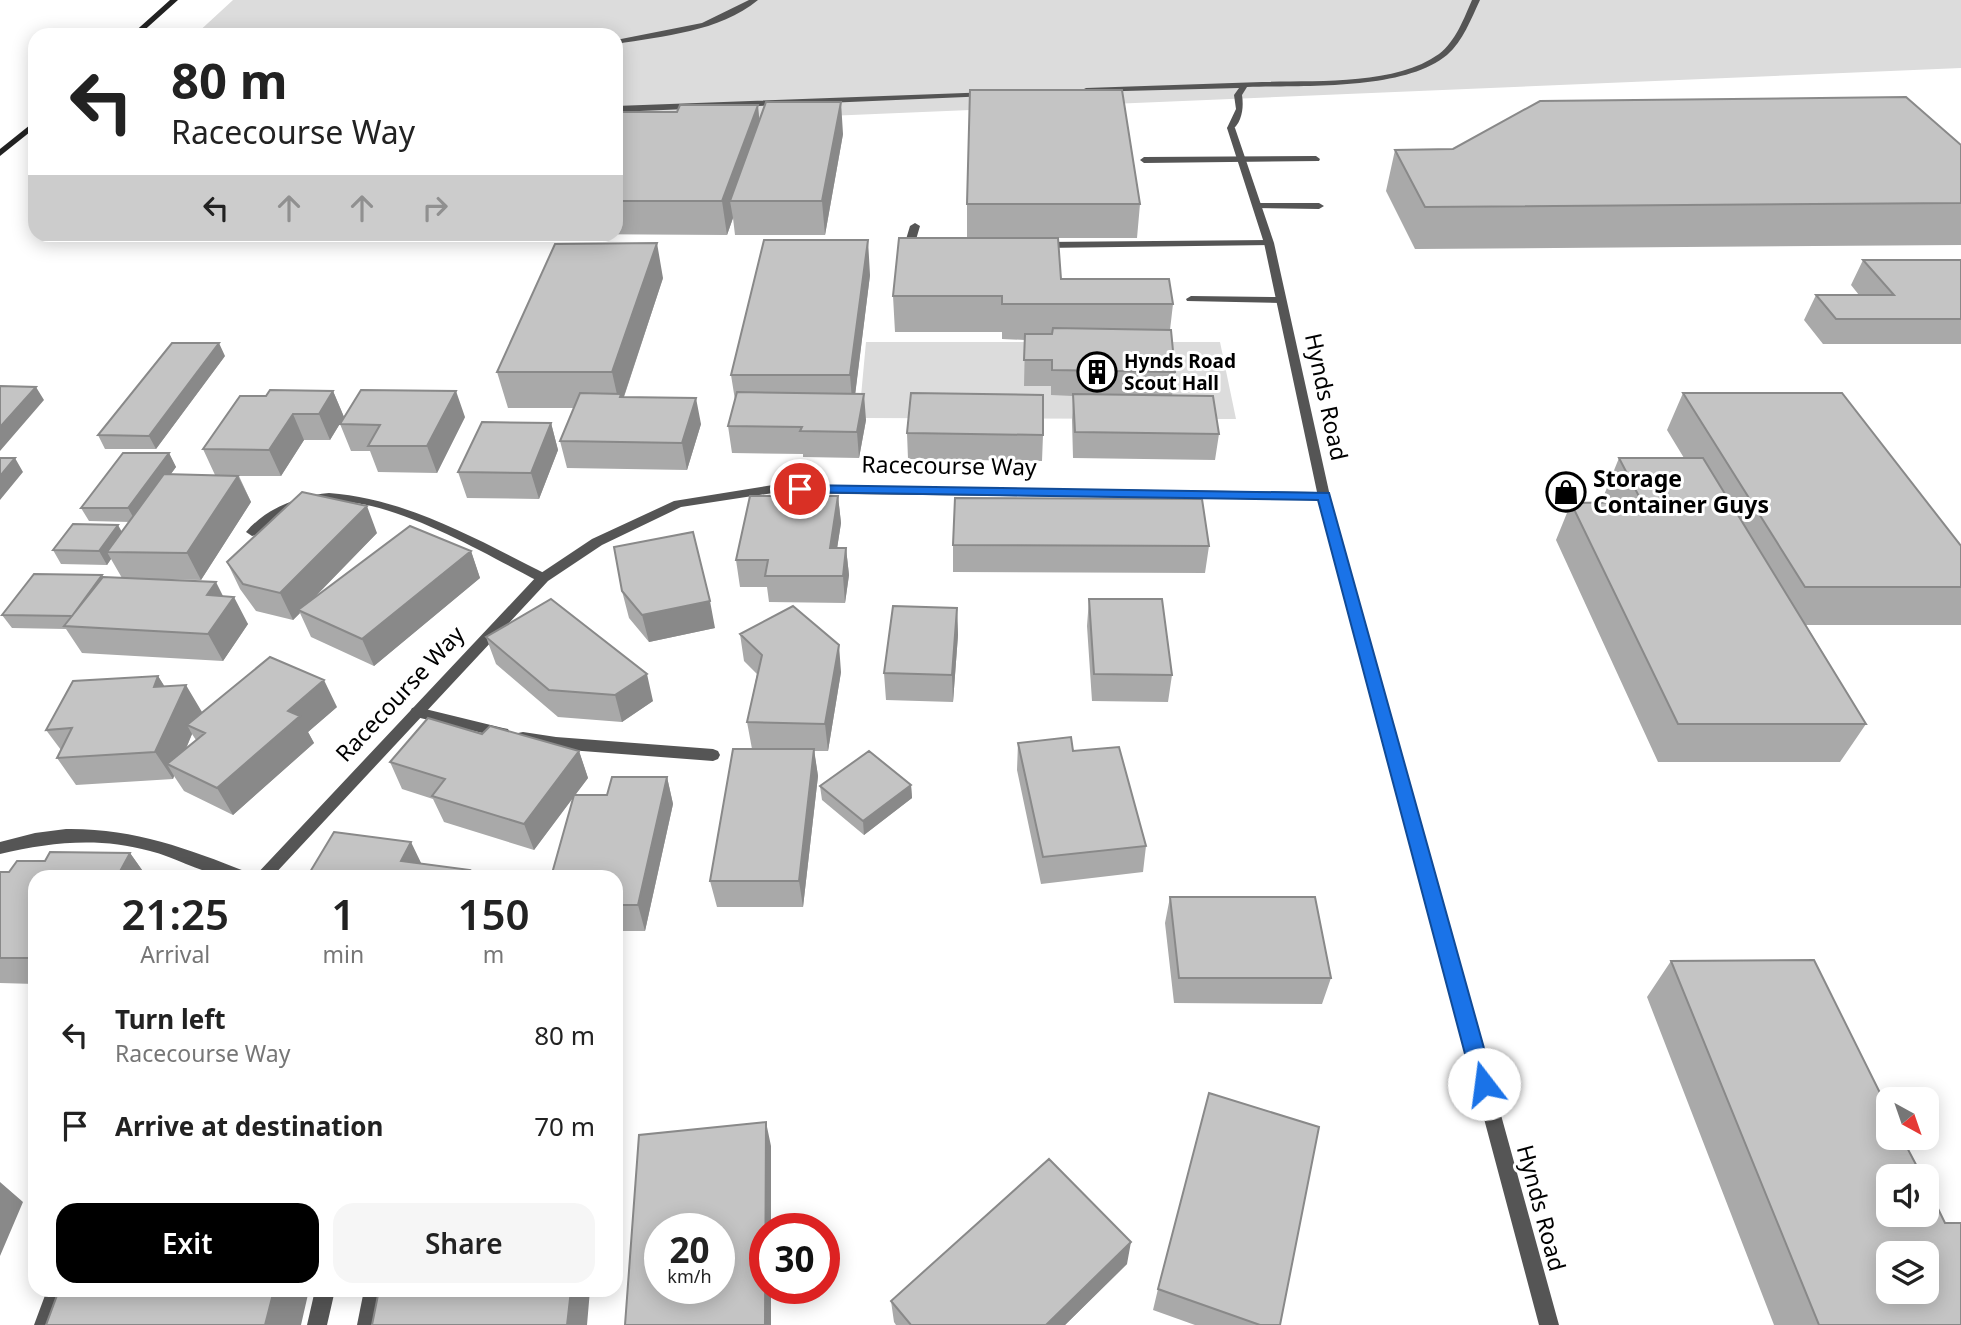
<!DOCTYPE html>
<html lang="en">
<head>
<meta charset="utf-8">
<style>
  body { margin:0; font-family:"Noto Sans",sans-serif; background:#f6f6f6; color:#222; height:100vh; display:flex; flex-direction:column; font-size:26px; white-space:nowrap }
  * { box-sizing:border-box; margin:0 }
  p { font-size:23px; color:#767676 }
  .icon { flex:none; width:38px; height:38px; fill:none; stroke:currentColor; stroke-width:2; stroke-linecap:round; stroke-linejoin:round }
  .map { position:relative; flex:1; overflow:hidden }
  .sheet { position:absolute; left:28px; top:870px; width:595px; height:427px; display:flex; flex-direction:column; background:#fff; border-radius:21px; box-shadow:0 4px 18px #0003 }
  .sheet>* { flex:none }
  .guide { position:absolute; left:28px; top:28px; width:595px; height:214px; border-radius:21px; box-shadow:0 4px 18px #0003; background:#fff; color:#222; overflow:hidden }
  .needle { width:46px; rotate:140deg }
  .fabs { position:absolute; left:1876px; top:1087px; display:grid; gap:14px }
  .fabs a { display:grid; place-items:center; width:63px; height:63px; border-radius:14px; background:#fff; box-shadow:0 4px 18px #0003; font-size:35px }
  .speed { position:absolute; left:644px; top:1213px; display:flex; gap:14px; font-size:35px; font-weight:700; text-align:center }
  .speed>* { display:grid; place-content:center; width:91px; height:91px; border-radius:50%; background:#fff; box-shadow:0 4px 18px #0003; line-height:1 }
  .speed small { font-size:18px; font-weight:400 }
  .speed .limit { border:10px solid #d22; background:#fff; color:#111 }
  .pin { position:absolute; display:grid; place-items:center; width:60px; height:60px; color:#fff; margin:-30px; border:4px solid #fff; border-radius:50%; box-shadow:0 2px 7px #0007 }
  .me { position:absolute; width:77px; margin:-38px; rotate:345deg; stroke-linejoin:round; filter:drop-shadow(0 0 5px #0008) }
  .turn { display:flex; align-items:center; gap:24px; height:147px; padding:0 28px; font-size:32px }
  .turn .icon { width:91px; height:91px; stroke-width:2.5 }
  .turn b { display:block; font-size:49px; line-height:60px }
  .lanes { display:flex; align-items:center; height:66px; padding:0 28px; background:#0003; justify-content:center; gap:35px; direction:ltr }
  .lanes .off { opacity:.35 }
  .eta { display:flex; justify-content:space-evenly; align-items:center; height:119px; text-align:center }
  .eta b { font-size:42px; font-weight:600; line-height:49px }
  .cta { display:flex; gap:14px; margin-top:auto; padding:14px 28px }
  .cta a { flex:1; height:80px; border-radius:21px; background:#000; color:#fff; font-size:28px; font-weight:600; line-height:80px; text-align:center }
  .cta a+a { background:#f6f6f6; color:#222 }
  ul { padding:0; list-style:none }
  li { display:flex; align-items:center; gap:21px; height:91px; padding:0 28px }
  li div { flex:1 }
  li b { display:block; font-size:26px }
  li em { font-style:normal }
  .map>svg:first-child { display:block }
  .green { fill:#dcdcdc }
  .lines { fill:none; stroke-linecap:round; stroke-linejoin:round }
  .lane { fill:#555; fill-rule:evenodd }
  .street { fill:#555; fill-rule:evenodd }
  .secondary { fill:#222; fill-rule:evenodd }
  .wall { fill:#a9a9a9; fill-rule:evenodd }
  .shaded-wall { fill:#898989 }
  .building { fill:#c4c4c4; stroke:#898989; stroke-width:2; fill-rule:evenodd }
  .route { fill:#1a73e8; stroke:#114b97; stroke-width:2 }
  .labels { text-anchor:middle; stroke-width:6; stroke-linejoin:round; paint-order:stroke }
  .far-poi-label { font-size:19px; font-weight:bold; fill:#000; stroke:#fff; text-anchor:start }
  .street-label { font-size:23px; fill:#000; stroke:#fff }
  .poi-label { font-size:23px; font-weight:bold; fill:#000; stroke:#fff; text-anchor:start }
</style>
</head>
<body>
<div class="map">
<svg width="1961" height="1325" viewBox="0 0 1961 1325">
  <rect width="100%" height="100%" fill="#fff"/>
  <path class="green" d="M233,0h1728v68l-1345,57v-90h-421z
    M866,342h354l16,77 -377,-1z"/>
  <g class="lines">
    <path class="lane" d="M749,0h9c-39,32 -95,36 -142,44v-4l86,-17z
      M1472,0h8c-9,19 -17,41 -33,55 -43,36 -145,30 -200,32l-5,8c2,13 0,28 -11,36l-4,-3 9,-19 -2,-14 5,-7 -153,4 -4,-2 4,-2c59,-2 117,-4 176,-6 53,-2 132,4 177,-28 17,-13 25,-36 33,-54z
      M992,92v4h-3l-373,16v-6z
      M1316,156l4,3 -1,2 -175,2 -4,-3 4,-3z
      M1257,203h62l5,3 -5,3 -65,-1v-4z
      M915,223l5,3 -5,17 7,3 -5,3 -11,-1 -2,-2 6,-20z
      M1269,240l3,1v4l-229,3 -5,-3 5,-3z
      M1191,296l90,1 5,3 -5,3 -94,-2 -1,-2z
      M329,493c79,6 149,47 219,82l2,3 -7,4 -5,-1c-57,-29 -155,-89 -220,-79 -24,4 -44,18 -62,33l-4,1 -6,-4c20,-24 53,-36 83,-39z
      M417,707l86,21 5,1 2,4 -2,4 -5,1 -91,-22 -2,-4 2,-4z
      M523,732l33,5 157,12 5,2 2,4 -2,4 -5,2 -157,-12 -38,-8 -2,-4 2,-4z
      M66,829c67,-1 120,19 181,43l2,5c-9,0 -19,1 -27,-1 -24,-5 -48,-19 -72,-25 -51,-14 -99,-9 -150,3v-12l35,-9z
      M315,1290h20l-8,35h-20z
      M364,1290h20l-7,35h-20z"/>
    <path class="street" d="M1231,125l4,3 39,115 56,253 229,829h-20l-220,-825 -546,-7 -92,14 -79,38 -54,36 -276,296h-18l284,-302 54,-36 82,-38 99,-16 544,7 -53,-249 -37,-115z
      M47,1290h20l-13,35h-20z"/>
    <path class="secondary" d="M170,0h8l-39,35h-8z
      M35,121v7l-35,28v-7z"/>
  </g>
  <path class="wall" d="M616,112l143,9 84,13 -18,101h-90l-2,-17 -6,17 -164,-1h53z
    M1961,145v100l-546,4 -29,-58 9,-41z
    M967,204h173l-3,34h-79l3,41 112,25 -3,26 5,42 -3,24 47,38 -4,26 -142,-2 -1,-38 1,-24 -22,-1v-9h-27l1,-46 -23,-1v-7h-107l-2,-36 74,-58z
    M1863,260h98v84h-138l-19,-24 12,-25h43l-8,-10z
    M870,275l-15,119 11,26 -7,38 -56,-1v-3l-71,-1 -4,-27 7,-26 -4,-25z
    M663,278l-39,119 77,27 -14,46 -120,-2 -7,-27 14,-33h-66l-11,-36z
    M225,356l-69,93h-51l-7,-14z
    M333,391l11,26 -14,23h-26l-23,36h-42l12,26 -50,78 -47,-1 69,17 25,28 -25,37 -141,-8 -16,-24 -54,-1 -10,-13 101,-38 19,1 -11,-19 -4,6 -46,-1 -8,-14 69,-18 8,-10 -41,-1 -8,-13 88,-55 7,14 -6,8h45l-12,-26 63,-53z
    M1683,393l278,153v79h-155l60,99 -26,38h-182l-102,-222 15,-37h37l-4,-8 15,-37h65l-17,-28z
    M465,417l-28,56 -59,-1 -8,-21h-19l-11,-27z
    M551,423l7,27 -19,49 -72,-1 -9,-26z
    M907,433l136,2 -1,26 -134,-2z
    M838,496l3,27 -4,25h9l3,27 -4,28 -76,-1 -2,-15h-27l-4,-27z
    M377,533l-63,65 157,-47 9,27 -106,88 -63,-29 -11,-24 -7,7 -37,-9 -16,-22 -13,-27z
    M953,545l256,1 -4,27 -252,-1z
    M622,591l93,37 -66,14 -20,-24z
    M1089,599l83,76 -4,27 -76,-1 -5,-75z
    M957,608l1,27 -5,67 -67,-2 -2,-27z
    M740,634l101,38 -13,79h-14l4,25 -15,131h-86l-7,-26 61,-132h-19l-5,-27 10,-48 -13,-13z
    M486,637l167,64 -31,21 -64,-5 -62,-53z
    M158,676l6,10 38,26 -1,1 136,-6 -29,25 6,11 -81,72 -49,-24 -10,-15 -1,3 -97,6 -19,-27 4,-8 -15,-20zM192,734l4,6 -10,9z
    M482,734l97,17 9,27 -13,17h32l60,-18 6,27 -28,127h-29v-54l-42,-81 -40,54 -90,-28 -11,-23 -31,-10 -12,-27z
    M1018,743l55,8 73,95 -3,26 -102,12 -24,-114z
    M911,785l1,13 -48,37 -42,-35 -2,-14z
    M130,853l17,24h-112v107l-35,-1v-111h9l36,-11z
    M1170,897l161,81 -9,26 -148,-1 -9,-80z
    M1671,961l274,262 16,102h-187l-127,-328z
    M1127,1264l-62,61h-169l-2,-3 -3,-21z
    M1158,1289l122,36h-85l-42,-15z"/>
  <path class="shaded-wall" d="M841,102l2,32 -18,101 -3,-34z
    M758,105l3,32 -31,64 3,17 -6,17 -5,-34z
    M868,240l2,35 -17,137 -3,-37z
    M657,243l6,35 -43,130 -8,-36z
    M219,343l6,13 -69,93 -7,-13z
    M36,387l8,13 -44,51v-24z
    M333,391l11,26 -14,23 -11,-26z
    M456,391l9,26 -28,56 -10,-27z
    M864,394l2,26 -7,38 -2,-26z
    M696,398l5,26 -14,46 -5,-27z
    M293,414l11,26 -23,36 -12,-26z
    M551,423l7,27 -19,49 -8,-26z
    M169,453l7,14 -40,55 -8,-14z
    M15,458l8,14 -23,28v-24z
    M238,476l13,26 -50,78 -14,-27z
    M838,496l3,27 -8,52 -3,-27z
    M367,506l10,27 -76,78 -3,-1 2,3 -7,7 -13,-27z
    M118,525l8,14 -19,13 4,7 -4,6 -8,-14z
    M846,548l3,27 -4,28 -2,-27z
    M471,551l9,27 -106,88 -12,-27z
    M102,575l8,14 -38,27z
    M216,582l12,24 6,-9 14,27 -25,37 -15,-27 -1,-39z
    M710,601l5,27 -66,14 -7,-27z
    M957,608l1,27 -5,67 -1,-27z
    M839,645l2,27 -13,79 -3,-27z
    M647,674l6,27 -31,21 -7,-27z
    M158,676l17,27 -21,-16z
    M324,680l13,27 -29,25 6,11 -81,72 -16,-27 71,-77z
    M186,685l16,27 -7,16 -8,-3 5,9 -15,35 -10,-5 7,12 -1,3 -18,-27z
    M814,749l4,27 -15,131 -4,-26z
    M579,751l9,27 -54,72 -10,-26z
    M667,777l6,27 -28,127 -7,-26z
    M911,785l1,13 -48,37 -1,-14z
    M411,842l13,27 -23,-8z
    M130,853l17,24h-30z
    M470,870l3,7h-6z
    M766,1122l5,24v82h-6z
    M0,1182l23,20 -23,54z
    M1131,1242l-4,22 -62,61h-19z
    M765,1288h6v37h-6z
    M274,1290h35l-8,35h-36z
    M571,1290h19l-3,35h-20z"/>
  <path class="building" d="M970,90h152l18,114h-173z
    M1906,97l55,48v58l-536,4 -30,-57 58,-1 87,-48z
    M766,102h75l-19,99h-92z
    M680,105h78l-36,96h-106v-89h61z
    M899,238h159l3,41h108l4,25h-171v-8h-109z
    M764,240h104l-18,135h-119z
    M657,243l-45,129h-115l58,-128z
    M1863,260h98v59h-125l-20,-24h78z
    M1053,328l118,2 4,42 -123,-2v-10h-28l1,-26h27z
    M172,343h47l-70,93 -51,-1z
    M0,386l36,1 -36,40z
    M270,390l63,1 -14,23h-26l-24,36 -66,-1 37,-53h26z
    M361,390l95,1 -29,55h-59l12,-21 -40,-1z
    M737,392l127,2 -7,38 -57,-1 2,-4 -74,-1z
    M580,393l41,1 -1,3 76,1 -14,45 -122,-2z
    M911,393l132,2v40l-136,-2z
    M1683,393h159l119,153v41h-156z
    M1073,394l140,2 6,38 -144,-2z
    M482,422l69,1 -20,50 -73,-1z
    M123,453h46l-41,55h-47z
    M0,458h15l-15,18z
    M1619,458h84l163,266h-188l-107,-221 71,-1z
    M164,474l74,2 -51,77 -80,-1z
    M302,492l65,14 -87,87 -37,-9 -16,-22z
    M750,496h88l-8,52h16l-3,28h-78l3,-16h-32z
    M955,498l247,1 7,47 -256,-1z
    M73,524l45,1 -19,26 -46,-1z
    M410,526l61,25 -109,88 -64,-29z
    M693,532l17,69 -68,14 -20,-24 -8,-44z
    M34,574l68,1 -30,41 -70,-1z
    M103,577l113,5 -9,13 27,2 -26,37 -144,-8z
    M551,599l96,75 -32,21 -66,-5 -63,-53z
    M1089,599h73l10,76 -78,-1z
    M793,606l46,39 -14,79 -78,-2 15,-67 -22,-21z
    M893,606l64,2 -5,67 -68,-2z
    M270,657l54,23 -36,31 12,5 -83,72 -50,-24 38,-31 -18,-8z
    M158,676l-4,11 32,-2 -31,67 -98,6 15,-30 -26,2 27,-49z
    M428,718l54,16 8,-8 89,25 -55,73 -92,-28 13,-17 -55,-17z
    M1071,737l2,14 46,-4 27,99 -103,11 -25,-114z
    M733,749h81l-15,132h-89z
    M869,751l42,34 -48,36 -43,-35z
    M612,777h55l-29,128h-22v-28h-65l23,-82h33z
    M334,832l77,10 -10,19 69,9 -3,7h-160z
    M50,852l80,1 -13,24h-82v81h-35v-86h9l8,-11h28z
    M1170,897h145l16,81h-152z
    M1814,960l74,149v29h14l20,38h-34v38h39v-28l18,37h16v102h-142l-148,-364zM1888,1253h39v39h-39z
    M1209,1093l110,34 -39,198h-20l-102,-36z
    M766,1122l-1,203h-140l14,-190zM660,1228h59v60h-59z
    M1049,1159l82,83 -85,83h-135l-20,-24z
    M59,1290h215l-9,35h-219z
    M379,1290h192l-4,35h-195z"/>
  <path class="route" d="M800,485l529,8 165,591 -3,7 -7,3 -8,-3 -3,-7 -155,-584 -523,-8 -2,-3z"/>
  <defs>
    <g id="building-ring" transform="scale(2.0125)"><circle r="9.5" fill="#fff" stroke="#000" stroke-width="1.5"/><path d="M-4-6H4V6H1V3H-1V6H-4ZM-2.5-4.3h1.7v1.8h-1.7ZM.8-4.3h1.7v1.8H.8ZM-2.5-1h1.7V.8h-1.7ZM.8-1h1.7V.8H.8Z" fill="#000"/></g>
    <g id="shop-ring" transform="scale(2.0125)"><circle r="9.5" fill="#fff" stroke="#000" stroke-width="1.5"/><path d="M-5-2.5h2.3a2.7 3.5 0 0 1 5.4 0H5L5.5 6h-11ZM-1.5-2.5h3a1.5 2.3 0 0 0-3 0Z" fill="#000"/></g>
  </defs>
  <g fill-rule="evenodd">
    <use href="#building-ring" x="1097" y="372"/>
    <use href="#shop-ring" x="1566" y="492"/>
  </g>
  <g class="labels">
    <g class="far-poi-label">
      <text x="1124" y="368">Hynds Road<tspan x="1124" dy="22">Scout Hall</tspan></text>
    </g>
    <g class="street-label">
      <text transform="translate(1326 397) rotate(78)" y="8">Hynds Road</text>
      <text transform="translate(949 466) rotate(1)" y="8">Racecourse Way</text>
      <text transform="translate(400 694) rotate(-47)" y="8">Racecourse Way</text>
      <text transform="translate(1541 1208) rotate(75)" y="8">Hynds Road</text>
    </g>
    <g class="poi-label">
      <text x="1593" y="487">Storage<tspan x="1593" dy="26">Container Guys</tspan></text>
    </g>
  </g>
</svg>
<div class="fabs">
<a><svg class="needle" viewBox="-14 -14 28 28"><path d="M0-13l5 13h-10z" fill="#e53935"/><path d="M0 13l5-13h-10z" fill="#767676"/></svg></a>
<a><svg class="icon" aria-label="sound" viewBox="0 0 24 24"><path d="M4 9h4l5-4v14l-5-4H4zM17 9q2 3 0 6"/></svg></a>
<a><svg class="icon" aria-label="layers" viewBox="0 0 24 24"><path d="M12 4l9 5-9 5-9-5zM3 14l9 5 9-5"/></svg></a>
</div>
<div class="speed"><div>20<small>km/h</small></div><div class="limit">30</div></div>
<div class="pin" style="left:800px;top:489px;background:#d93025"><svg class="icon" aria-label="arrive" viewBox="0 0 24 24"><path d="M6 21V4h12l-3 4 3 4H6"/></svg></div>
<svg class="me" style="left:1484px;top:1084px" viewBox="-20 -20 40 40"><circle r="19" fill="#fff"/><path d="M0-13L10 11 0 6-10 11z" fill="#1a73e8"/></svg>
<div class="guide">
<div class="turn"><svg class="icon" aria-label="left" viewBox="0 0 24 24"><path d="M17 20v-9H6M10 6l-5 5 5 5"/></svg><div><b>80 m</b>Racecourse Way</div></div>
<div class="lanes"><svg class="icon" aria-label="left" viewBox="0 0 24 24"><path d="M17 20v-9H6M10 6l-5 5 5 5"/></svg><svg class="icon off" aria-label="ahead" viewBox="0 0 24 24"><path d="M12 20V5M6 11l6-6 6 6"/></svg><svg class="icon off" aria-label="ahead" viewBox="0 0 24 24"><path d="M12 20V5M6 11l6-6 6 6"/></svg><svg class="icon off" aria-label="right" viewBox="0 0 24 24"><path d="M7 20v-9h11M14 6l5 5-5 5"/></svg></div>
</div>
<section class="sheet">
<div class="eta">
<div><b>21:25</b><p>Arrival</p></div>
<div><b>1</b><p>min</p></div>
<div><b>150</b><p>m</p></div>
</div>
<ul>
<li><svg class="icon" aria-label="left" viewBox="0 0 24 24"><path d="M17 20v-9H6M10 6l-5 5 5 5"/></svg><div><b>Turn left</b><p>Racecourse Way</p></div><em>80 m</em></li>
<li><svg class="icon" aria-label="arrive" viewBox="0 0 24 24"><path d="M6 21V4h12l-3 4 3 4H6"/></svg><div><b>Arrive at destination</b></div><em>70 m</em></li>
</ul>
<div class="cta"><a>Exit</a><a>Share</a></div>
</section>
</div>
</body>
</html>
